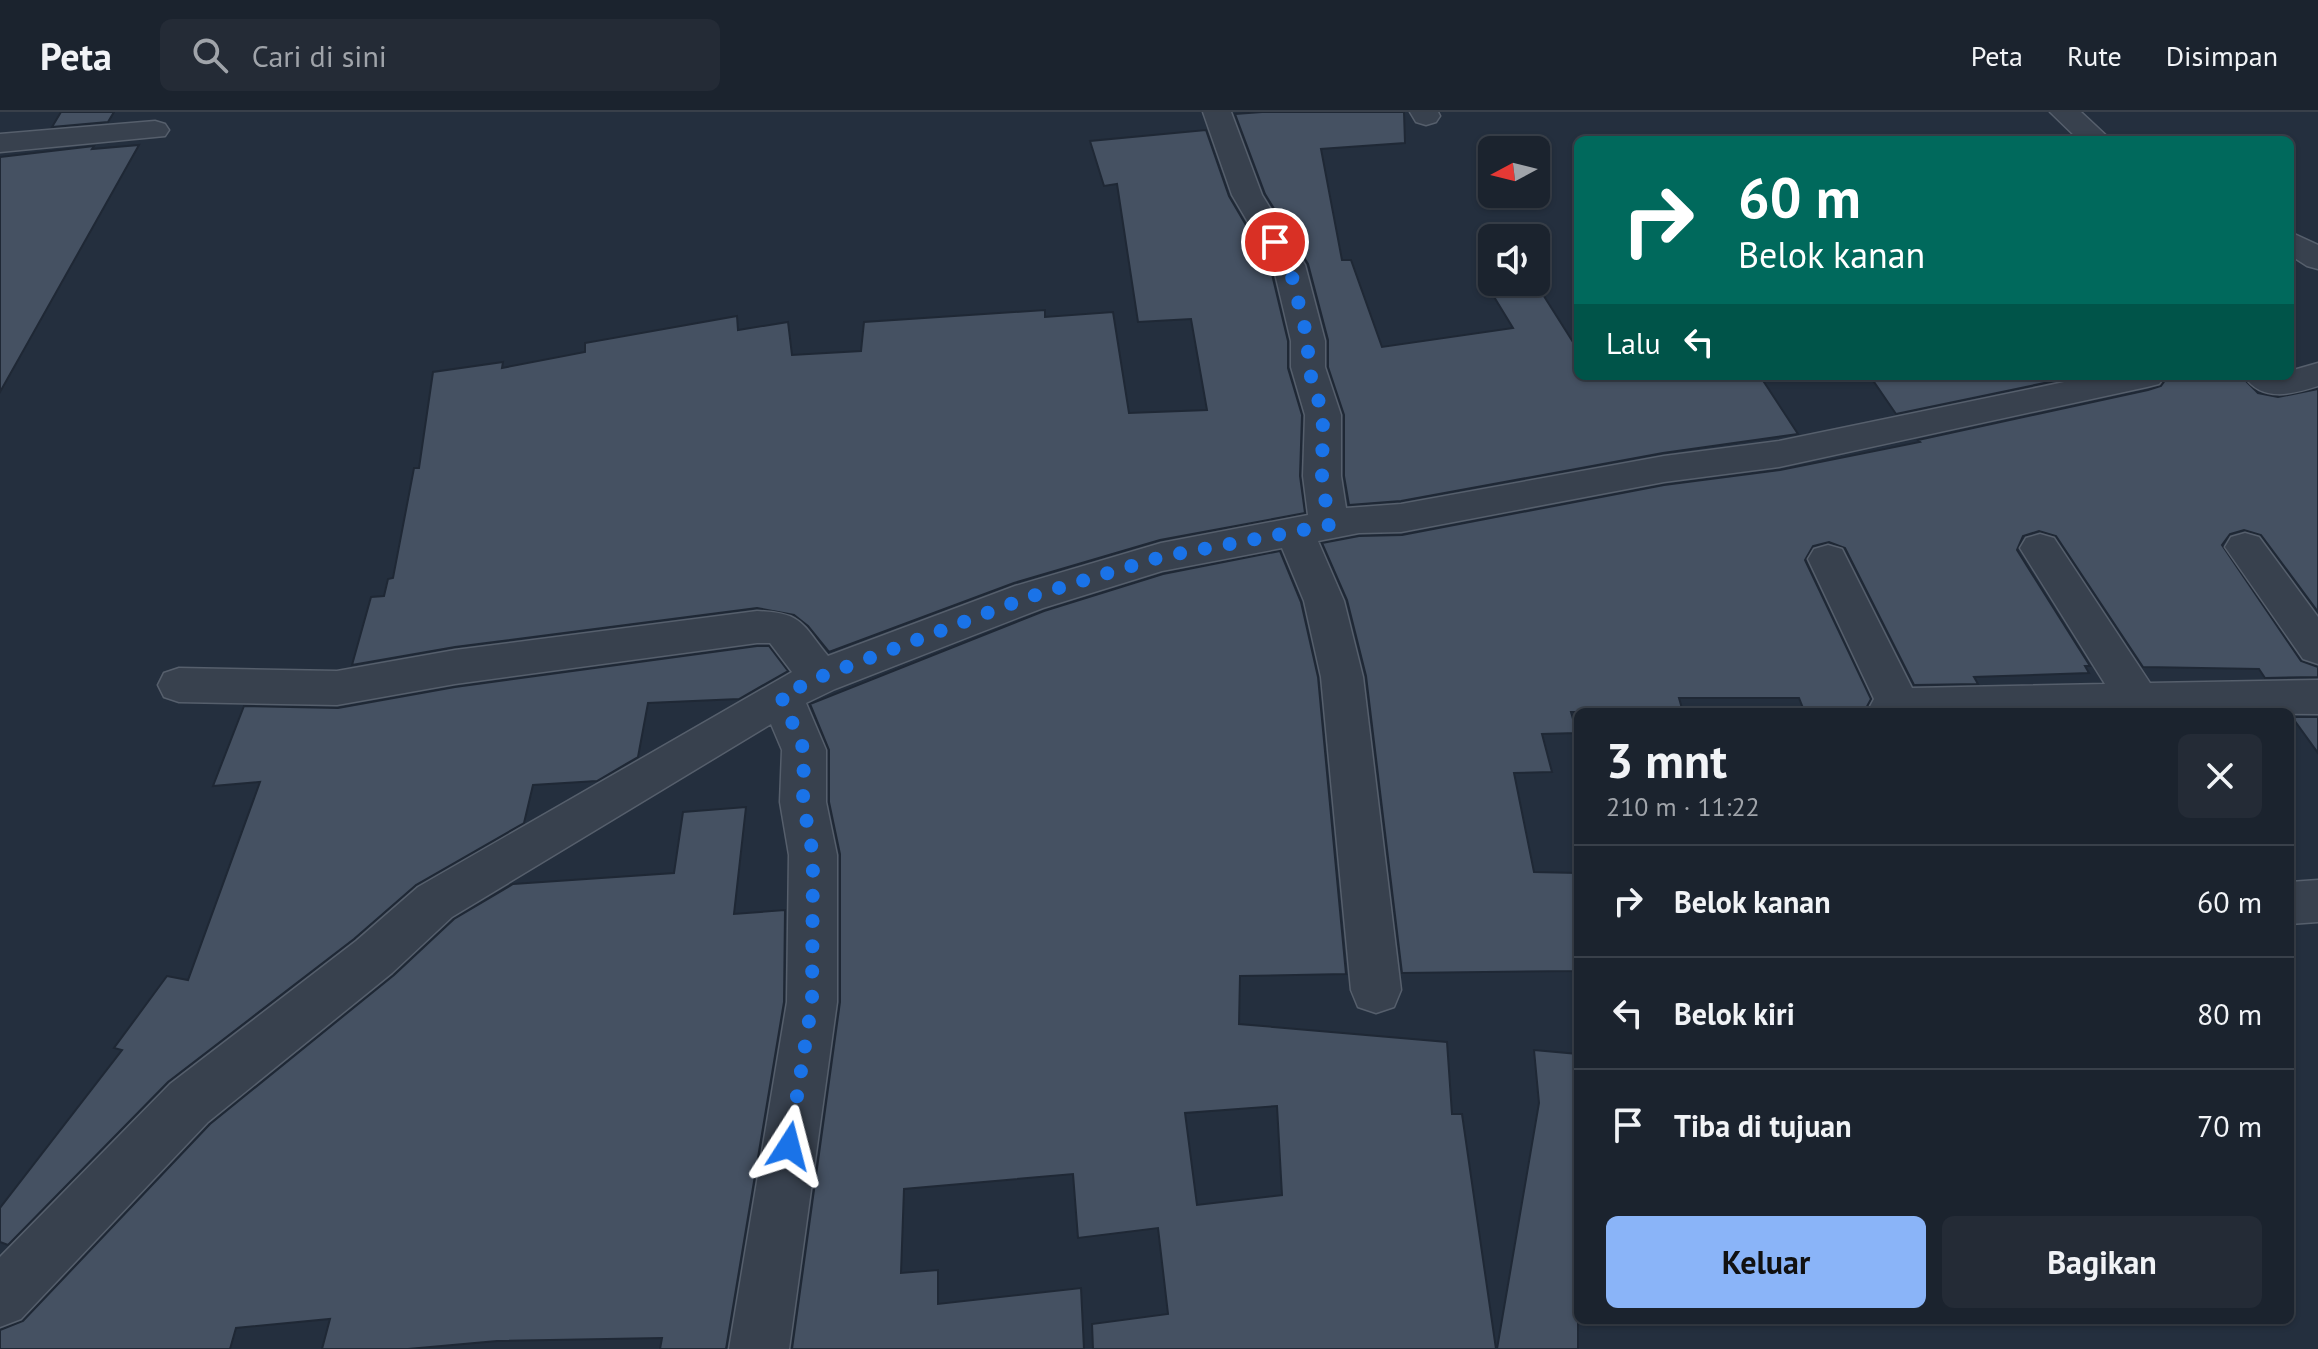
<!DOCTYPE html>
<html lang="id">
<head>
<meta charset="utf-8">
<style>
  body { margin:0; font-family:"PT Sans",sans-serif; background:#242b36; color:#f1f3f6; height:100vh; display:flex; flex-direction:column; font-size:30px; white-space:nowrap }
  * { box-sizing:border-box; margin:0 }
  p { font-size:26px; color:#a0a4aa }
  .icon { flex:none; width:44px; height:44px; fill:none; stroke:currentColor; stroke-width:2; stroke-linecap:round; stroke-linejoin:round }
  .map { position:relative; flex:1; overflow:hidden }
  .sheet { position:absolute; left:1574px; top:596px; width:720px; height:616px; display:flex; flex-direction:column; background:#1b232e; border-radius:12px; box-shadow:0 2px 6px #0004,0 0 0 2px #39404a }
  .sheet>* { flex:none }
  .guide { position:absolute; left:1574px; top:24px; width:720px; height:244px; border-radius:12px; box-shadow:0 2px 6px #0004,0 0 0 2px #39404a; background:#00695c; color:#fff; overflow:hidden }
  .needle { width:52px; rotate:263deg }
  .tools { position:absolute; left:1478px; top:24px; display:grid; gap:16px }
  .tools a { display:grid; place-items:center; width:72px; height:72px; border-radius:12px; background:#1b232e; box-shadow:0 2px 6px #0004,0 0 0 2px #39404a; font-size:40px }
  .pin { position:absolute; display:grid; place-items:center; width:68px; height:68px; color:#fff; margin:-34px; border:4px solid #fff; border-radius:50%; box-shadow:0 2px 8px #0007 }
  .me { position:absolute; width:88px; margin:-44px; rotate:9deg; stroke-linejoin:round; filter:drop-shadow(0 0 6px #0008) }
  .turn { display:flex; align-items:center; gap:28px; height:168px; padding:0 32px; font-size:36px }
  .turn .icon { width:104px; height:104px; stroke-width:2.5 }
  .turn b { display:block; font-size:56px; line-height:68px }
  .then { display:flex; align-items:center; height:76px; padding:0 32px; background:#0003; gap:16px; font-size:30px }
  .round { display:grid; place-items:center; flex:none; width:84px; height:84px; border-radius:12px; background:#242b36 }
  .headline { display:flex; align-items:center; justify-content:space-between; height:136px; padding:0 32px }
  h1 { font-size:48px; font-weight:700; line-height:60px }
  .primary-button { display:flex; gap:16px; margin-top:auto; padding:16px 32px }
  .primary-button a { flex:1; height:92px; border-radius:12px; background:#8ab4f8; color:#111; font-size:32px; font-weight:700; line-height:92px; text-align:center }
  .primary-button a+a { background:#242b36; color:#f1f3f6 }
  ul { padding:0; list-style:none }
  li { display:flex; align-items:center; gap:24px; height:112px; padding:0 32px; border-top:2px solid #39404a }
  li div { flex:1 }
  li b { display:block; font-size:30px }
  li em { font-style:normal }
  header { display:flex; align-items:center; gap:48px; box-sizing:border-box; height:112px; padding:0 40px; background:#1b232e; border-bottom:2px solid #39404a }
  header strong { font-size:38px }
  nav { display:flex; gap:44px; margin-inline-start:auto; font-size:28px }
  .search { width:560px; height:72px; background:#242b36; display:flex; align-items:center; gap:20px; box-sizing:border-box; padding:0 28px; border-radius:12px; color:#a0a4aa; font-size:30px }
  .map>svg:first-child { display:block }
  .building { fill:#455162; stroke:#1f2835; stroke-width:2; fill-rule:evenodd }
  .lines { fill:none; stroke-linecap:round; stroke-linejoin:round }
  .minor-casing { stroke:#565f6c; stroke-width:3 }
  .minor { fill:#38414e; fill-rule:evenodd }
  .route { stroke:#1a73e8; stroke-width:14; stroke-dasharray:0 25.2 }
</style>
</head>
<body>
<header>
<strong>Peta</strong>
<div class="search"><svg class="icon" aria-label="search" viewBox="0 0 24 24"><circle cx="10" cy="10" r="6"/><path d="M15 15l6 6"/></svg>Cari di sini</div>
<nav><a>Peta</a><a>Rute</a><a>Disimpan</a></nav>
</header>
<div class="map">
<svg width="2318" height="1237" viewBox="0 0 2318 1237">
  <rect width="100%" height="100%" fill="#242f3e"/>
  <path class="building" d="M61,0h53l-6,10 -56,5z
    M1262,0h142l1,31 -84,6 21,111h9l31,87 131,-19 -28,-46h50l43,68v26h182l38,58 -135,19 -262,48 -52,4 -5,-29v-61l-16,-48v-27l-20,-76 -43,-70 -30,-80z
    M1206,18l23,66 41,70 18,75v27l14,47 -2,61 5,37 -145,27 -146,43 -185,69 -21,-26 -14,-11 -37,-7 -302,39 -103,18 19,-68 13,-1 4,-17 5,-1 21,-110h5l14,-96 70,-10 -1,6 83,-16v-9l152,-27 1,14 50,-8 4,33 69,-4 3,-29 181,-12v7l68,-5 16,101 78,-3 -16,-91 -53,3 -21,-138 -13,2 -14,-45z
    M139,33l-139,247v-235l94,-11 -2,3z
    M1870,264h208l-182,38z
    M2168,264h73l17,17 20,4 40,-8v223l-57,-77 -17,-5 -14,4 -8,11 79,116 17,6v10l-53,1 -6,-9 -116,-2 -87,-131 -17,-5 -16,5 -6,14 73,116h-5l4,7 -115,4 4,7 -64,1 -69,-137 -16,-6 -16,4 -8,14 66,139 -7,13 -61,-4 -4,-10h-120l4,14h-112l6,21 -35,1 10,38 -38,1 20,99 44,1v98l-176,2 -36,-297 -19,-76 -25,-57 37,-7 43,-1 262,-50 116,-15 140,-28 -2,-2 230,-50 13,-4z
    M1280,439l21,51 17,75 28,297 -106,2 -1,48 208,18 5,72h10l34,235h-403l-1,-25 76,-10 -10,-86 -80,10 -5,-64 -169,15 -3,84 37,-3v34l143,-16 3,61h-292l48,-347v-148l-11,-52v-52l-19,-46 234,-93 119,-37zM1277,994l5,89 -85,10 -12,-92z
    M757,534h12l19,25 -49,28 -91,4 -10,54 -41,24 -64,4 -9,38 -108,62 -62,54 -186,143 -160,163 -8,-3v-34l122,-158 -8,-2 53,-72 21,4 72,-198 -47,4 31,-80 94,2 117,-21z
    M2292,605h26v36z
    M746,695l-12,107 51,-4 -1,92 -58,347h-66l2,-11 -165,3 -89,8h-86l8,-30 -94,9 -6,21h-230v-19l23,-9 187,-197 184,-149 60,-56 59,-35 161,-11 9,-61z
    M1534,938l44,4v295h-81l42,-246z"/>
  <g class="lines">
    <g class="minor-casing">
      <path id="minor" d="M1203,0h28l31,83 43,70 20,76v26l16,48v61l5,32 55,-4 263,-48 115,-15 314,-65h72l-6,8 -12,3 -368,80 -115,15 -263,50 -42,1 -41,8 26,60 19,76 38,313 -7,17 -18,6 -18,-6 -7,-17 -30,-313 -17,-76 -22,-53 -120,23 -119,37 -208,81 -29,14 20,47v52l11,53v147l-48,347h-60l58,-347 2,-147 -9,-53 2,-52 -11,-26 -319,193 -60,56 -184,149 -187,197 -21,8v-70l170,-173 186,-143 62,-54 374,-215 -22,-29h-13l-302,41 -118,21 -158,-3 -15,-5 -6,-12 6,-12 15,-5 158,3 118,-21 302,-39c46,2 44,12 71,45l187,-70 146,-43 147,-28 -5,-39 2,-61 -14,-48v-26l-18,-76 -41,-70z
        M1410,0h28l2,4 -4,6 -10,3 -10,-3z
        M2050,0h31l30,28h-32z
        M155,9l10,3 4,6 -4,6 -165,16v-18z
        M2290,120l28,13v24l-11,-3 -17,-11z
        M2318,251v23c-25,8 -56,17 -74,-10h46v-5z
        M2245,421l14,4 59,80v47l-15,-5 -78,-112 6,-10z
        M2040,422l14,4 96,145 168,-3v34l-451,-2 7,-13 -66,-140 6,-10 14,-4 14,4 70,139 193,-4 -85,-136 6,-10z
        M2318,768v42l-28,2v-42z"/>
    </g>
    <use href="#minor" class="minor"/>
  </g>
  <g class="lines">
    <path class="route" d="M789,1034l23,-144 1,-147 -10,-53 1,-52 -23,-54 39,-19 209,-80 132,-40 168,-32 -7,-49 1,-61 -15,-48v-26l-19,-76 -14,-23"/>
  </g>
</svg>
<div class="tools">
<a><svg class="needle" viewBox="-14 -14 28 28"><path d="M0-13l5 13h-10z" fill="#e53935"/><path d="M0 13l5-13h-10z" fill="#a0a4aa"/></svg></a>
<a><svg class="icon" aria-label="sound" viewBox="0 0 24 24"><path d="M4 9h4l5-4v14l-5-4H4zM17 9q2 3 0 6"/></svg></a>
</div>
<div class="pin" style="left:1275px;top:130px;background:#d93025"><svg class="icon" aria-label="arrive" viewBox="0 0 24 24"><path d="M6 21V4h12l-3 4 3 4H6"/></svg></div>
<svg class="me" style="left:789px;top:1034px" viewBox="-20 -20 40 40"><path d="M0-17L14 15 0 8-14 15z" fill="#1a73e8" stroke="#fff" stroke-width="4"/></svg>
<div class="guide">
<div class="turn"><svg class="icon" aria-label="right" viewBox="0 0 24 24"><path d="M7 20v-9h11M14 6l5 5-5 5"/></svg><div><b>60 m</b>Belok kanan</div></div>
<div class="then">Lalu<svg class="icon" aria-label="left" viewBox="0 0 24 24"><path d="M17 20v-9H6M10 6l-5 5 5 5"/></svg></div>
</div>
<section class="sheet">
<div class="headline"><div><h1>3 mnt</h1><p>210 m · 11:22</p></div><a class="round"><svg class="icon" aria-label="close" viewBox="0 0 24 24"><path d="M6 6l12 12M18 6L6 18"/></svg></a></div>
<ul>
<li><svg class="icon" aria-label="right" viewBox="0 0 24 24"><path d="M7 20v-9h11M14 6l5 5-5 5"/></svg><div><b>Belok kanan</b></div><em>60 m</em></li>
<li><svg class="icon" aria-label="left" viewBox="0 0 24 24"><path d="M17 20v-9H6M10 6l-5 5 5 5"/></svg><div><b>Belok kiri</b></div><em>80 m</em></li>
<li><svg class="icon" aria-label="arrive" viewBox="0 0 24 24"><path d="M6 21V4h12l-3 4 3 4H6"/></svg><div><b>Tiba di tujuan</b></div><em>70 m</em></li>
</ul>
<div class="primary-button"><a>Keluar</a><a>Bagikan</a></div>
</section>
</div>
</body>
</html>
